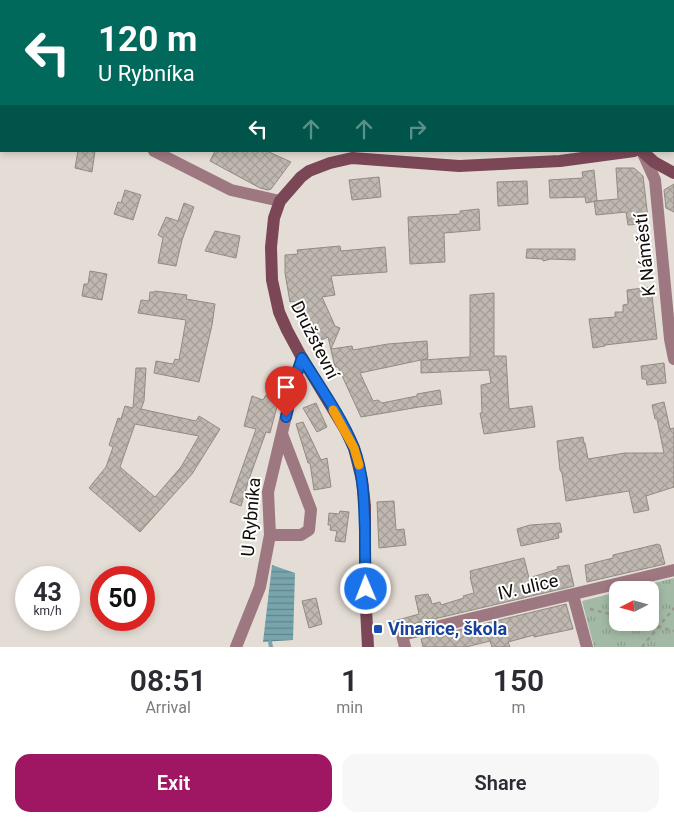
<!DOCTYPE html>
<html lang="en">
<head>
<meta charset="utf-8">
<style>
  body { margin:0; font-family:Roboto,sans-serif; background:#f7f7f7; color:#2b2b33; height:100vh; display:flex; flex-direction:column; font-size:19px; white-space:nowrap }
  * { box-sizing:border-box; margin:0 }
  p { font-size:16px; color:#7c7c81 }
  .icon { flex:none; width:28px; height:28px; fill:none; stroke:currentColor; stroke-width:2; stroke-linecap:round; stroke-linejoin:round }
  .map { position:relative; height:647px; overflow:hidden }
  .drawer { display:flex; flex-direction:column; background:#fff; flex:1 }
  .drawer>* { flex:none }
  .top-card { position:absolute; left:0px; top:0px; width:675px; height:152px; box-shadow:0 2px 8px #0003; background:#00695c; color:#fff; overflow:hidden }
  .needle { width:32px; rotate:264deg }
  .tools { position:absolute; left:609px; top:581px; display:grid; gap:10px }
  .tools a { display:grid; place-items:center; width:50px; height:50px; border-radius:10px; background:#fff; box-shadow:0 2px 8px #0003; font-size:25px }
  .speed { position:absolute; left:15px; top:566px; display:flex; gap:10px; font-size:25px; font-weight:700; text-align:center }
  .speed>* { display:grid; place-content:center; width:65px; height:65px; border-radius:50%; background:#fff; box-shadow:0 2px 8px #0003; line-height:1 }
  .speed small { font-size:12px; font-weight:400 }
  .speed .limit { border:8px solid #d22; background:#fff; color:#111 }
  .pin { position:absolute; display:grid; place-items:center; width:42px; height:42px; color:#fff; margin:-51px -21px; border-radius:50% 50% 50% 0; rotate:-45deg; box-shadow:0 0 5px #0007 }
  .pin .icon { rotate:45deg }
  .me { position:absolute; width:55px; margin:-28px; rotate:359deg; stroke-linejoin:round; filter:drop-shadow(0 0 4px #0008) }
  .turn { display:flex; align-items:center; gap:18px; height:105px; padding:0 15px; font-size:22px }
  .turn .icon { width:65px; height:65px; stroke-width:2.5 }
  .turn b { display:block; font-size:35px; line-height:42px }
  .lanes { display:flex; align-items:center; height:48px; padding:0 15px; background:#0003; justify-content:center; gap:25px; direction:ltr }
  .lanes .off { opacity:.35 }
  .eta { display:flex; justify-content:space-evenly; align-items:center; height:85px; text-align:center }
  .eta b { font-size:30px; font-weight:600; line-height:35px }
  .button { display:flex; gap:10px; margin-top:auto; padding:10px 15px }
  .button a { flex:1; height:58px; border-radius:15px; background:#9f1663; color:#fff; font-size:20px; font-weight:600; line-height:58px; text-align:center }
  .button a+a { background:#f7f7f7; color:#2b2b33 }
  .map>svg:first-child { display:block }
  .grass { fill:url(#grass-tufts) }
  .water { fill:url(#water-rules) }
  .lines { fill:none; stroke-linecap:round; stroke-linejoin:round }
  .stream { stroke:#78a4ad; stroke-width:4 }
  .building { fill:url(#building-cross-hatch); stroke:#928b83; fill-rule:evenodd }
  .path { stroke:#9b9690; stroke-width:2.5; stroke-dasharray:4 4; stroke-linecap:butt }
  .street { stroke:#9e7881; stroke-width:12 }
  .secondary { stroke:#7b4756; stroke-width:12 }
  .route-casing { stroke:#114b97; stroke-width:12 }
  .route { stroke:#1a73e8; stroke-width:9 }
  .slow { stroke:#f59e0b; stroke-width:9 }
  .transit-dot { fill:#1a4fb4; stroke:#fff; stroke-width:2 }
  .labels { text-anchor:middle; stroke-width:4; stroke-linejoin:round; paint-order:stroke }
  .street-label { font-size:18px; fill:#0f0d0a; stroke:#fff }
  .transit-label { font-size:18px; font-weight:bold; fill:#164399; stroke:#fff; text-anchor:start }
</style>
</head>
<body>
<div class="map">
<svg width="674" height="647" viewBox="0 0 674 647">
  <defs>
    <pattern id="grass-tufts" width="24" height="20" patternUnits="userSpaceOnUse" patternTransform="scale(1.25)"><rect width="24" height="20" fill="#a2baa5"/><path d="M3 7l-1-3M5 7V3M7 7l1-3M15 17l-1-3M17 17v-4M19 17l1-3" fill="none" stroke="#8a9f8d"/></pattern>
    <pattern id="water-rules" width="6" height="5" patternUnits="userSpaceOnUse" patternTransform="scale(1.25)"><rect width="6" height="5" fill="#78a4ad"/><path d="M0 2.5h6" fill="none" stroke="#61848b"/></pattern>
    <pattern id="building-cross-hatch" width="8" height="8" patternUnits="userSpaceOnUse" patternTransform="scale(1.25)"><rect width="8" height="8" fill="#bfb8b0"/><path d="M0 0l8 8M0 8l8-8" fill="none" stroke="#a39d96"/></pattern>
  </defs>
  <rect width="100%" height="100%" fill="#e4ddd5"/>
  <path class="grass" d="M674,578v69h-80l-12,-46 35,-9 1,30h32v-32h-24z"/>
  <path class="water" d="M272,565l23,8 -2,67 -30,2z"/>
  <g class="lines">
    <path class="stream" d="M270,642l1,5"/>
  </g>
  <path class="building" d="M78,151h17l-3,21 -17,-4z
    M215,151h52l24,11 -20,27 -3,1 -8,-2 -50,-27z
    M616,168h18l9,8 5,42h-8l1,6 -13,1 -2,-13 -30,3 -2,-14 24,-2z
    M594,170l3,31 -11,2 -1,-6 -35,1 -1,-18 34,-2 -1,-6z
    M379,177l2,20 -29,3 -3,-20z
    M527,181l1,23 -30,2 -1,-24z
    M674,184v28l-8,-4 -2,-18z
    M125,190l16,5 -8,25 -19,-6 4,-12 3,1z
    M184,203l10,4 -12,33 -6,26 -18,-3 5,-25 -5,-3 8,-18 12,4z
    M479,209l1,21 -36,3 1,29 -35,2 -2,-47 52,-3v-3z
    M215,231l25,5 -4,22 -31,-7z
    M340,246l1,5 44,-4 2,25 -56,4 4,19 -13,2 13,29 5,2 -9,21 21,-3 1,4 35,-6 39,-3 1,17 -6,2 48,-3v-62l24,-2v63h12l3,53 23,-3 3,21 -51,7 -4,-21h2l-1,-28 10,-2 -2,-13 -68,3v-13l-61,13 13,28 5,-1 4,3 35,-7v-2l23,-4 2,14 -23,3 -58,10 -23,-50h-3l-7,-30 -16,7 -18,-43 -4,1 -5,-29v-18l13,-1 -1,-4z
    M527,249h48v11l-24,-1 -8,2v-2l-17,-1z
    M90,271l17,3 -5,26 -20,-4 2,-12h4z
    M651,287l6,52 -52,6v1l-12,2 -4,-29 26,-2v-5h8v-7l5,-1 -1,-14z
    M155,291l32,4 -1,4 29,5 -3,21 -13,57 -45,-9 2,-12 17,3 2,-5 4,1 7,-40 -48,-7 3,-13 8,1 1,-9h5z
    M664,363l2,20 -19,2 -1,-6h-4l-1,-13z
    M136,368h10l-2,33 -3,8 55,12 3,-5 21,13 -28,45 -52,58 -51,-44 17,-21 7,-20 -4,-2 9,-27 3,1 4,-13 8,2zM135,424l64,12 -18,31 -26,30 -35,-30z
    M266,395l13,4 -9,34 -4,-1 -17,47 -8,27 -11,-4 26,-73 -12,-3 8,-30 11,4z
    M664,402l6,27 4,-1v59l-28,9 3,14 -15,3 -5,-22 -63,10 -4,-28 -2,-3 -3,-29 26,-4 1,6h1l3,16 37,-6h39l-7,-34h-2l-3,-14z
    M316,403l11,24 -10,5 -14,-24z
    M303,422l18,38 6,-2 4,29 -17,3 -4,-27h-2l-12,-39z
    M394,501l2,29 8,-1 2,16 -27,3 -2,-46z
    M340,511l9,1 -4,30 -10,-1 2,-10 -7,-1 1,-5h-3l1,-12 10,1z
    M560,523l2,9 -4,1 1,5 -38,8 -4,-17 13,-4z
    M658,544v1h2l5,19 -78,18 -2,-17 28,-7v-3z
    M524,558l5,20 29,-9 -1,-2 12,-2 5,21 -174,41 -4,3 -2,4 -3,-12 28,-8 -4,-18 13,-2 1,3h1l2,7 8,-2 1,3 23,-7 -1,-2 11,-3 -4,-16 1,-1 -1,-5z
    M316,598l6,26 -13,4 -7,-27z
    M566,604l7,25 -39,8v-2l-26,7 2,5h-18l-2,-6 -24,6h-43l-2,-8z"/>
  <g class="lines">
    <path class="path" d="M121,0l1,1
      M590,609l28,7
      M642,622l32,9
      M642,647l32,-39"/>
    <path class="street" d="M0,128h1
      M154,151l77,39 49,11
      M642,151l13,29 15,159 4,20
      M270,535h31l8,-5 2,-20 -29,-76
      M573,595l14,52
      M236,647l24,-60 10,-52 -2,-43 26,-110 8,-24
      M405,647l-3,-12 272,-65"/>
    <path class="secondary" d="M540,0l1,1
      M642,151l12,11 20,11
      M368,647l-3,-58v-83l-3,-26 -8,-32 -8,-17 -44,-73 -15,-28 -8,-18 -7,-32 -1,-33 3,-29 6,-17 21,-24 8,-6 21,-8 22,-5 107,8 101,-5 74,-10"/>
  </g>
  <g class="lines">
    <g class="route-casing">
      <path id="route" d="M286,417l8,-35 8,-24c18,29 39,58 52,90 10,27 10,55 11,83 0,19 0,39 1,58"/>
    </g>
    <use href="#route" class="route"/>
    <path class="slow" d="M333,410l21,38 5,17"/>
  </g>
  <rect class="transit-dot" x="373" y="624" width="10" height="10" rx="2.5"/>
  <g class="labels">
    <g class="street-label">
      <text transform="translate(645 255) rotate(-96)" y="6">K Náměstí</text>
      <text transform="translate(315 340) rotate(63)" y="6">Družstevní</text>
      <text transform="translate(251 517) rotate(-85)" y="6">U Rybníka</text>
      <text transform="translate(528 587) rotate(-13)" y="6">IV. ulice</text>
    </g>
    <g class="transit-label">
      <text x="388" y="635">Vinařice, škola</text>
    </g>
  </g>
</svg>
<div class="tools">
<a><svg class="needle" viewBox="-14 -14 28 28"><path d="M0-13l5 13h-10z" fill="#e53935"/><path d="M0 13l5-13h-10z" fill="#7c7c81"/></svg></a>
</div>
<div class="speed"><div>43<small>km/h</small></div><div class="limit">50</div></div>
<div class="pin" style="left:286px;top:417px;background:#d93025"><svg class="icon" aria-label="arrive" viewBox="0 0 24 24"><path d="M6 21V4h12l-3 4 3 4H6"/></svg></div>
<svg class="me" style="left:366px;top:589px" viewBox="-20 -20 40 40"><circle r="17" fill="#1a73e8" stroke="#fff" stroke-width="3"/><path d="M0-11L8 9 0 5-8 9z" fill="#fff"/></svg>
<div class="top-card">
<div class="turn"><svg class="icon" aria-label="left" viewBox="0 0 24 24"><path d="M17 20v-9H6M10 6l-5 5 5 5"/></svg><div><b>120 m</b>U Rybníka</div></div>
<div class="lanes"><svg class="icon" aria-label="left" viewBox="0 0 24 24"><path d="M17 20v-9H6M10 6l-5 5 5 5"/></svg><svg class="icon off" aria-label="ahead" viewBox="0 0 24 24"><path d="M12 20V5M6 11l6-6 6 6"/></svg><svg class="icon off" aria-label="ahead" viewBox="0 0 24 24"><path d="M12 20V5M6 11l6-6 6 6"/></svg><svg class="icon off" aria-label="right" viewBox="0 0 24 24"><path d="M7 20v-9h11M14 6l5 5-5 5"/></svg></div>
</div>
</div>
<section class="drawer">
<div class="eta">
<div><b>08:51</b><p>Arrival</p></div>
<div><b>1</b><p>min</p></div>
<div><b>150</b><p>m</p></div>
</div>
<div class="button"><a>Exit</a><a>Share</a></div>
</section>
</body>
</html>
